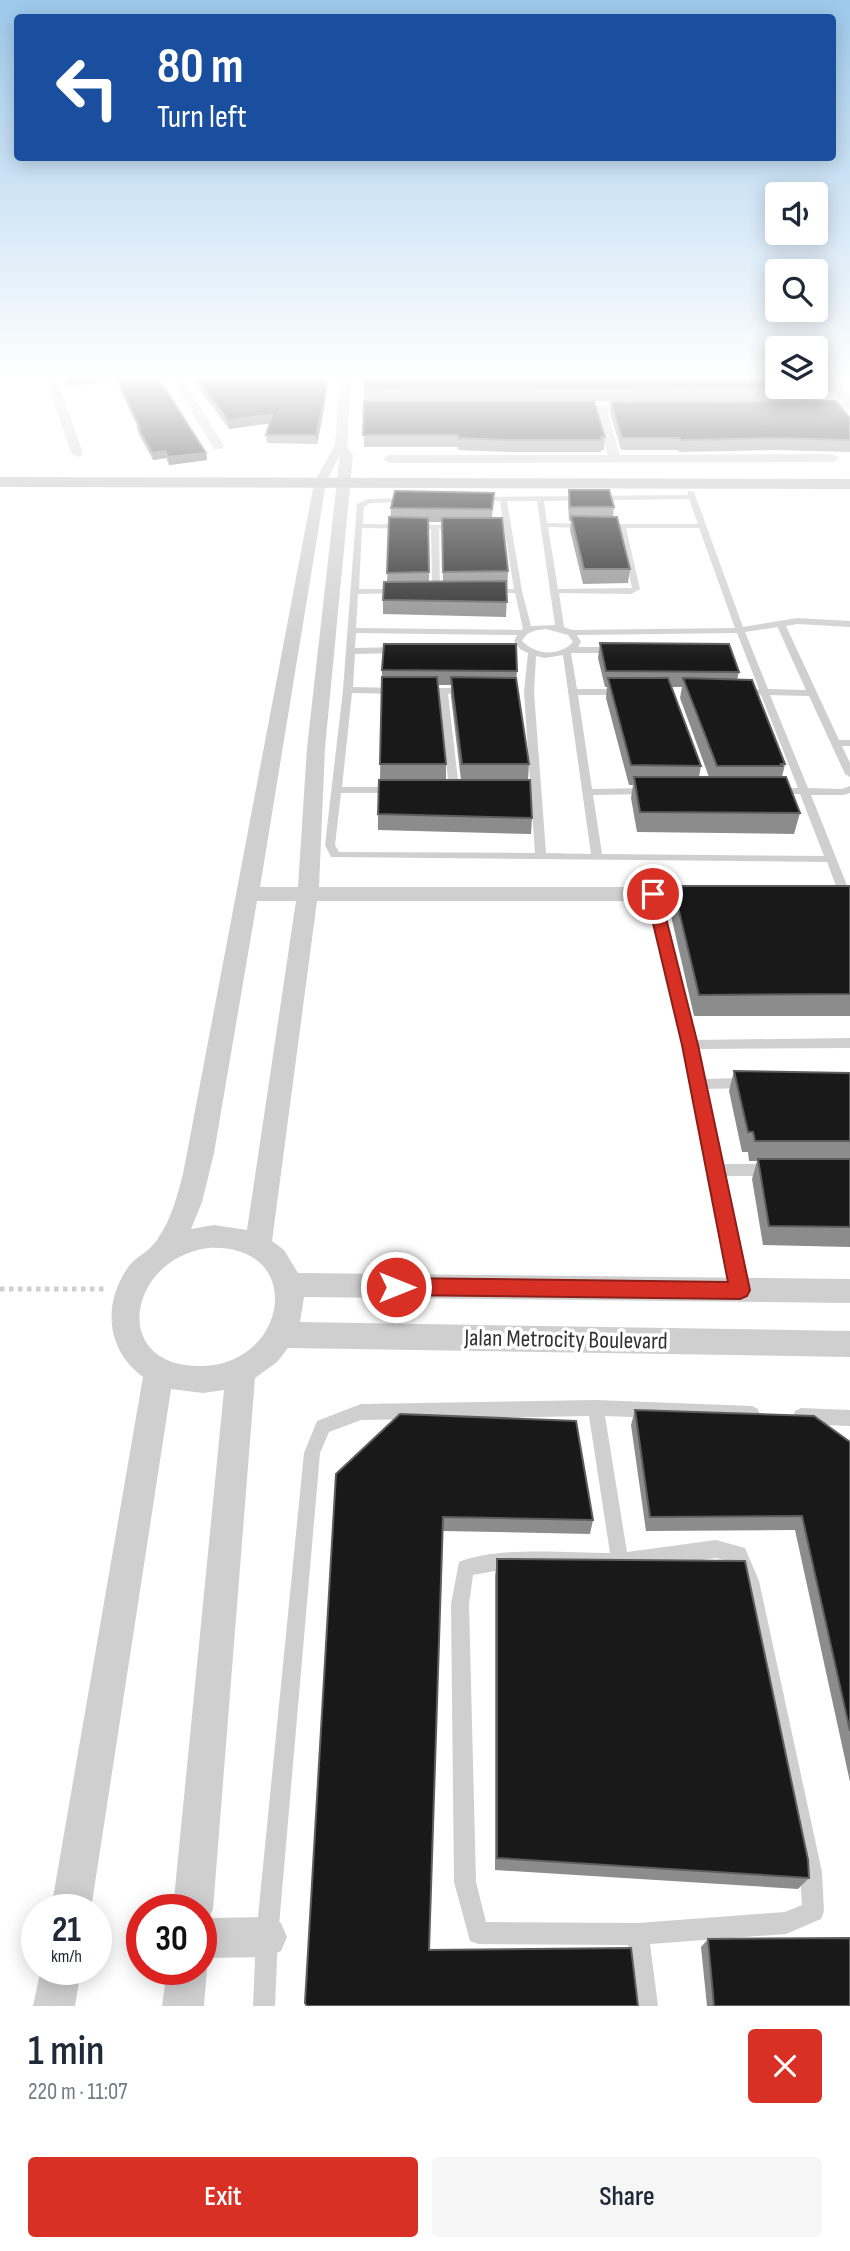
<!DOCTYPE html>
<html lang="en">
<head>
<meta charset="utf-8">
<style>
  body { margin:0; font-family:"Sofia Sans Condensed",sans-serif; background:#f6f6f7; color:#1f2937; height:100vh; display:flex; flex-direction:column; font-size:26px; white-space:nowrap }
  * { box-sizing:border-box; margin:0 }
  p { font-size:23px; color:#747a83 }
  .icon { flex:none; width:38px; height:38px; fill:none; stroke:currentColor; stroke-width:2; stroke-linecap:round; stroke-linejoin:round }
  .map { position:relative; height:2006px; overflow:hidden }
  .panel { display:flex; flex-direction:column; background:#fff; flex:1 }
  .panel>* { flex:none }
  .banner { position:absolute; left:14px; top:14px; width:822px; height:147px; border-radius:7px; box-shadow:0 4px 18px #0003; background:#1a4fa0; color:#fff; overflow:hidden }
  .fabs { position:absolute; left:765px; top:182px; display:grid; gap:14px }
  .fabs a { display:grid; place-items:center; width:63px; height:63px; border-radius:7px; background:#fff; box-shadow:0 4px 18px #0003; font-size:35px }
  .speed { position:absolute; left:21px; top:1894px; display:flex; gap:14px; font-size:35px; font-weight:700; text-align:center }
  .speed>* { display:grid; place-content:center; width:91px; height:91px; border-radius:50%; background:#fff; box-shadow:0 4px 18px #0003; line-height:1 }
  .speed small { font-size:18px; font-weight:400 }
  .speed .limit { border:10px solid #d22; background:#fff; color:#111 }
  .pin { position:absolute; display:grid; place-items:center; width:60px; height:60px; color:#fff; margin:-30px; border:4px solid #fff; border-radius:50%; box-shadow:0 2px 7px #0007 }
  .me { position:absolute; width:77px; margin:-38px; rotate:90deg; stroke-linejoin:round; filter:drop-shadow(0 0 5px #0008) }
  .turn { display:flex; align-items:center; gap:24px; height:147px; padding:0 28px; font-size:32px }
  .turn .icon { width:91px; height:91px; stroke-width:2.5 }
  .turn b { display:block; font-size:49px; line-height:60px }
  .round { display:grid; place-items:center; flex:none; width:74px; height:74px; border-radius:7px; background:#f6f6f7 }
  .summary { display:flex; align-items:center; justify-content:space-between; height:119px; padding:0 28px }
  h1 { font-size:42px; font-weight:600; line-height:52px }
  .button { display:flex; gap:14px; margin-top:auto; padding:14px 28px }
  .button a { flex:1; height:80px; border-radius:7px; background:#d93025; color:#fff; font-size:28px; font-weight:600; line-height:80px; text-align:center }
  .button a+a { background:#f6f6f7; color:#1f2937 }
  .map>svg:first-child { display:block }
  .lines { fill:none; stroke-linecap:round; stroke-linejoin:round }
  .path { stroke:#cfcfcf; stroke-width:5; stroke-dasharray:4.5 4.5; stroke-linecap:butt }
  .lane { fill:#cfcfcf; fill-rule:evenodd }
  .street { fill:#cfcfcf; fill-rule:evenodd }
  .secondary { fill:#bcbcbc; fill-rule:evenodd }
  .wall { fill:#8c8c8c; fill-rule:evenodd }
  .shaded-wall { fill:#5e5e5e }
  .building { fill:#191919; stroke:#5e5e5e; stroke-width:2 }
  .route { fill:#d93025; stroke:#8d1f18; stroke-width:2 }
  .labels { text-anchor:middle; stroke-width:7; stroke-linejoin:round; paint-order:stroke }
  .near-street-label { font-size:24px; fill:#323232; stroke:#fff }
</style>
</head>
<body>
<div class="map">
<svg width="850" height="2006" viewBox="0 0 850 2006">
  <rect width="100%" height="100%" fill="#fff"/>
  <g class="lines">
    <path class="path" d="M0,1289h108"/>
    <path class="lane" d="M688,491l6,1 49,135 54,-9 53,3v6l-53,-3 -11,2 53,114h11v6h-8l8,17v14l-5,-3 -36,-78 -39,-1 38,93 34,1 8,-3v7l-7,2h-32l39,98 -1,3 -4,2 -6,-4 -12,-32 -496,-5 -6,-12 18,-155 14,-186 11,-5 41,-1 4,2 -4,2 -39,1 -6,4 -1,17 93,1 4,2 -4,2h-17l1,62 -4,2 -4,-2 -1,-62 -69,-1 -3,61h41l4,2 -4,2 -42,1 -2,34 165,2 2,-1 -8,-36h-23l-4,-2 4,-2h22l-14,-88h-24v-4l212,-2zM689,499l9,25h-94l-4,2 4,2h15l13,60 -74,1 -10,-62 38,1 4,-2 -4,-2 -39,-1 -3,-22zM507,501h30l18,124 -24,1 -9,-35zM626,528h73l36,100 -163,2 -8,-3 -5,-34 72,1 9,-5zM778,627v1l28,62 -38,-1 -23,-57zM546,629l22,6 5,7c-14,15 -37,13 -51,-1 5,-10 14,-11 24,-12zM356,633l161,2 -3,6 6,8 8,4 -4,39 11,161 -196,-1 -4,-7 6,-52h52l5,-3 -5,-3h-51l10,-94 45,1 5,-3 -5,-3 -44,-1 2,-33 44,-1 4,-3 -4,-3 -44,1zM737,633l22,56 -5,3 7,3 37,93h-23l-5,3 5,3h25l24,62 -222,-2 -9,-59 55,-1 5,-3 -5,-3 -56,1 -14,-94h43l5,-3 -5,-3h-44l-6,-36h44l4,-3 -4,-3h-37l3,-5 -4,-7zM563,655l28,199 -45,-1 -12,-161 2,-36 9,2z
      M467,688l3,1v4l-22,1 11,95 -5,3 -5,-3 -10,-95h-17l-5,-3 5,-3z
      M653,889l6,4 36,147 155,-2v10l-153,1 6,30 42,-1 5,2 2,3 -2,3 -5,2 -40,1 16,75h48l5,2 2,4 -2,4 -5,2h-45l24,114 -3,5 -5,2 -5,-2 -3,-5 -48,-245 -37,-152z
      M596,1400l156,6 6,3 2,5 -2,5 -6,3 -147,-6 22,136 89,-12 29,8 14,33 63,291 2,39 -3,8 -35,15 -136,10 8,62h-22l-8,-61 -150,-1 -8,-3 -16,-59 -3,-278 8,-42c37,-16 109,-9 151,-9l-21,-137 -228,4 -32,12 -9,21 -42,484 -3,69h-22l3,-69 48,-484 13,-32 44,-17zM716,1558l17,4 11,25 56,285 2,33 -17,7 -147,11 -152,-1 -10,-40 -7,-278 4,-29 22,-4h125z
      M801,1408l49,2v16l-49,-2 -6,-3 -2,-5 2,-5z"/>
    <path class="street" d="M46,379h11l26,74 -2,3 -4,1 -6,-4z
      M172,379h11l41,67 -2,3h-8z
      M340,379h11l-4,67 6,9 -28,293 -6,139h384l7,2 3,5 -3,5 -7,2h-386l-45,340 12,9 14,23 552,6v24l-546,-6 -4,25 550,9v26l-562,-9 -11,14 -22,16 -42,531 -4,9 58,-1 14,6 6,14 -6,14 -14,6 -64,1 4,11 -3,37h-42l5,-37h34v-60h-28l51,-519 -21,3 -32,-4 -80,520h-40l92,-532c-37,-27 -41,-74 -14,-111 8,-10 21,-15 28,-26 14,-20 20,-43 26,-66l131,-691 21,-38zM340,454l-33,294 -9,139h-38l66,-404zM257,901h39l-49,329 -33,-5 -23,4 11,-27 12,-49zM208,1248c99,-5 81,116 -6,118 -93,2 -75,-107 6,-118z
      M817,379h12l21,18v12h-43v-4l4,-1 32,-1z
      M566,405l78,1v4l-4,1h-33l13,44 213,-1 6,4 -6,4 -444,1 -6,-4 6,-4h219l-13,-44 -33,-1v-4z
      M41,1969h40l-6,37h-42z"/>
    <path class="secondary" d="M0,477l850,2v10l-850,-2z"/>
  </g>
  <path class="wall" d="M64,379h95l47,74 1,7 -38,5 -3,-7 -13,2 -14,-25 -1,-7 -22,-47 -49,5z
    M192,379h136l-4,30 -7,35 -50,-1 -1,-8 3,-12 -40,6z
    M364,379l458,9 -2,12 -226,1 11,36 -1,13h-3v2h-93l-50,-2v-3h-94z
    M611,402l239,16v34l-74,-2 -97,2 -1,-2h-57l-11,-37z
    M569,490l45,17 -1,10 17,52 -2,14 -45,1 -13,-54 1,-9h-2l-1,-18z
    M494,493l-2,25 16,53 -2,46 -123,-3v-14l4,-18 4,-74zM429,522h13l1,60h-14z
    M600,643l139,29 -2,8 48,84 -3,13 18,36 -6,21 -157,-2 -6,-34 2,-13h-4l-23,-87 1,-11h-2l-7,-29zM671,687h11l-2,11 29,79h-10l2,-11z
    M382,670l135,1 -1,11 13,82 -1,16 4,38 -1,16 -153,-4v-16l2,-34zM438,685h13v12l10,83h-15v-16z
    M673,886h177v130h-156l-25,-109z
    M734,1071l116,2v174l-87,-2 -11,-66 5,-18h-8l-1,-9h-6l-13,-61z
    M635,1410l215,32v340l-55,-252 -149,1 -15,-106z
    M336,1474l257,46 -3,14 -147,-3 -14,419 209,56h-332l-1,-3z
    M497,1559l312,319 -11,11 -303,-19v-294z
    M708,1939l142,67h-143l-6,-59z"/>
  <path class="shaded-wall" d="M65,379h51v2l-49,5z
    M327,379h1l-4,30 -7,35 -1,-9z
    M272,415l1,8 -44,6 -1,-9z
    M165,451l1,7 -13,2 -1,-7z
    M206,453l1,7 -38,5 -1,-8z"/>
  <path class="building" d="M117,379h42l47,74 -38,4 -3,-6 -13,2 -14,-25h2z
    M197,379h130l-3,22 -8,34h-50l6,-20 -44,5z
    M364,379h413v8h39v-8l6,9 -458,1z
    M364,401h230l11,36h-4l1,3h-94l-49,-2 -1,-3h-95z
    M836,401l14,17v22l-72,-2 -97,2 -1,-2h-58l-11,-36z
    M569,490h40l5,17h-44z
    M395,491l99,2 -2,16 -101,-1z
    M571,516l46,1 13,52h-46z
    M389,517l39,1 1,54 -42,1z
    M442,518h60l6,53 -65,1z
    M506,581l1,21 -124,-2 1,-18z
    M600,643l129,1 10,28 -133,-1z
    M384,644h132l1,27 -135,-1z
    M382,677h55l9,87h-66z
    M451,677l65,1 13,86h-67z
    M608,678h60l33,88 -70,-1z
    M683,678l69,2 33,84h-4l1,2h-65z
    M634,777h152l14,36 -160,-1z
    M379,780h151l2,38 -154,-4z
    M673,886h177v108l-151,1z
    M734,1071l116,2v68h-95l-2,-9h-5z
    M758,1159h92v68l-81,-1z
    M635,1410l179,6 36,26v289l-48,-215 -152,1z
    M400,1414l176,7 17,99 -150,-3 -14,433 202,-2 7,58h-331l-2,-3 31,-529z
    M497,1559l248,2 63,299 1,18 -312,-20z
    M850,1938v68h-136l-6,-67z"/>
  <linearGradient id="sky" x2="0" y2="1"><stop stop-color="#9dc9eb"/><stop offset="0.57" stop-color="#fff"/><stop offset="1" stop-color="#fff" stop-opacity="0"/></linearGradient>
  <rect width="850" height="660" fill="url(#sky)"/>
  <path class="route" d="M653,889l7,5 38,151 52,245 -3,6 -7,3 -344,-4 -7,-2 -3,-6 3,-6 7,-3 332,4 -46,-237 -36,-151z"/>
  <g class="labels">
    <g class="near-street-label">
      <text transform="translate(566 1339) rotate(1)" y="8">Jalan Metrocity Boulevard</text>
    </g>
  </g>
</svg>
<div class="fabs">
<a><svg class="icon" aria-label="sound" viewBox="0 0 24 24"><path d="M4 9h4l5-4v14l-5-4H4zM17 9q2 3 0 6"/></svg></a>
<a><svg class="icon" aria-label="search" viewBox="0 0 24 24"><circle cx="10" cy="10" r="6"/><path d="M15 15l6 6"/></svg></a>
<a><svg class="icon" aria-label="layers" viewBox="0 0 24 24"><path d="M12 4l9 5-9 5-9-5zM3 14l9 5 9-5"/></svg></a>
</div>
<div class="speed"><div>21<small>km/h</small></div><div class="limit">30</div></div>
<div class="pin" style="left:653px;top:894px;background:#d93025"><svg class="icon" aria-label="arrive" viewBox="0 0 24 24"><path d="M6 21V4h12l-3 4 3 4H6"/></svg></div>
<svg class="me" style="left:396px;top:1287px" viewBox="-20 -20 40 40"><circle r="17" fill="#d93025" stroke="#fff" stroke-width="3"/><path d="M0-11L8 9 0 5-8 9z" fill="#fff"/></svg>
<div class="banner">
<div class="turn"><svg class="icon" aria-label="left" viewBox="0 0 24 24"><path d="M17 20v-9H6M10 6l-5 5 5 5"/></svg><div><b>80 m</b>Turn left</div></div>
</div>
</div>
<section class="panel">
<div class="summary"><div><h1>1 min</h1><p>220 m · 11:07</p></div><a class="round" style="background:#d93025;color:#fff"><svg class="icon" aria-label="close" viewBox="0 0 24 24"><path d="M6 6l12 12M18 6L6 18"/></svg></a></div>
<div class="button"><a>Exit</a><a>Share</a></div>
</section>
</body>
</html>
